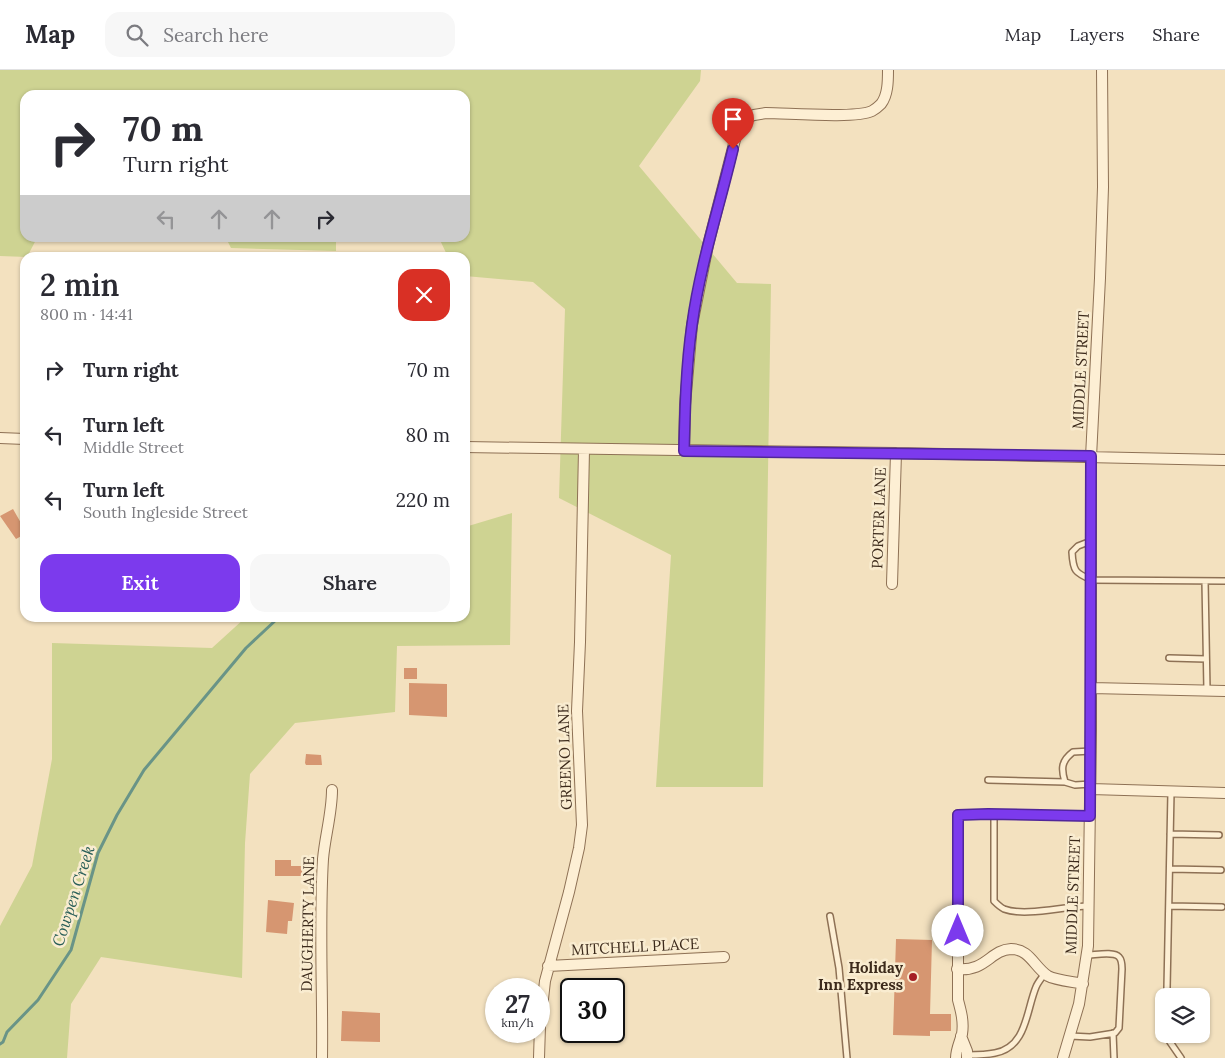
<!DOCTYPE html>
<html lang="en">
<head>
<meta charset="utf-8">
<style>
  body { margin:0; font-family:Lora,serif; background:#f7f7f7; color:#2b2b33; height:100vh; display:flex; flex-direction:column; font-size:19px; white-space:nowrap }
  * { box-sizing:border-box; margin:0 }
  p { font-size:16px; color:#7c7c81 }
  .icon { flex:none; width:28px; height:28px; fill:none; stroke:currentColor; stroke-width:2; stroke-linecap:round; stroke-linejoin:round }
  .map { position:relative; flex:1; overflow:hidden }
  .details { position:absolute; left:20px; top:182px; width:450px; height:370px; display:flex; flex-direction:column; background:#fff; border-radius:15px; box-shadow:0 1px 4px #0004 }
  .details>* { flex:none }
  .top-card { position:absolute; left:20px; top:20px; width:450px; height:152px; border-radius:15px; box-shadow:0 1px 4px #0004; background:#fff; color:#2b2b33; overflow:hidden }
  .buttons { position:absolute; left:1155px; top:918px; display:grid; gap:10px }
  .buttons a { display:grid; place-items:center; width:55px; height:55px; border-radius:10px; background:#fff; box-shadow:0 1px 4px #0004; font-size:25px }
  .speed { position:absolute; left:485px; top:908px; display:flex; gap:10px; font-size:25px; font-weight:700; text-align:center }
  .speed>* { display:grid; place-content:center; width:65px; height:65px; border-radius:50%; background:#fff; box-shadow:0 1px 4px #0004; line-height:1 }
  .speed small { font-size:12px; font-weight:400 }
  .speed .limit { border:2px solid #111; border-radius:8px; background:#fff; color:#111 }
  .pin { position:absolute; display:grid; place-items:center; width:42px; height:42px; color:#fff; margin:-51px -21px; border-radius:50% 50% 50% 0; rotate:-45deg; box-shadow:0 0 5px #0007 }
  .pin .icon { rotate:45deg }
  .me { position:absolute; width:55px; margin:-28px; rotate:0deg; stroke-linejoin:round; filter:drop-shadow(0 0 4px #0008) }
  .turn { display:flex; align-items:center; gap:18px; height:105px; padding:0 20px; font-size:22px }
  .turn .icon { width:65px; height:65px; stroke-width:2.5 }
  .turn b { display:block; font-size:35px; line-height:42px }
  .lanes { display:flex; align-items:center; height:48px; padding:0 20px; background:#0003; justify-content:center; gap:25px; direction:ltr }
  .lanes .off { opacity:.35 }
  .round { display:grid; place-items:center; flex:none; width:52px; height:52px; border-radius:15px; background:#f7f7f7 }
  .summary { display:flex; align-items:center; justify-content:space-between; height:85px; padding:0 20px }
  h1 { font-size:30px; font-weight:600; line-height:38px }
  .button { display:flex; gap:10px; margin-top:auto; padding:10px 20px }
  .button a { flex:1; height:58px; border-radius:15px; background:#7c3aed; color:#fff; font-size:20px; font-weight:600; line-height:58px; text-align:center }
  .button a+a { background:#f7f7f7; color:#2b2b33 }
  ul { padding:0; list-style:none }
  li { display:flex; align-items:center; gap:15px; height:65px; padding:0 20px }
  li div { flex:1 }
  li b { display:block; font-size:19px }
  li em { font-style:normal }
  header { display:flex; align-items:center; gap:30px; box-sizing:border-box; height:70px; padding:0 25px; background:#fff; border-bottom:1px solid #e1e1e2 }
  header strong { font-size:24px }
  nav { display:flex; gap:28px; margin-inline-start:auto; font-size:18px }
  .search { width:350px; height:45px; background:#f7f7f7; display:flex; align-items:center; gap:12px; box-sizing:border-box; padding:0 18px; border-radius:15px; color:#7c7c81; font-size:19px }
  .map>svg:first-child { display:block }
  .green { fill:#ced392 }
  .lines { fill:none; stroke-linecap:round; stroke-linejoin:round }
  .stream { stroke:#699487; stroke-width:3 }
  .building { fill:#d69671 }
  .lane-casing { stroke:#8e7155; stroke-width:8 }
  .street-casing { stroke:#8e7155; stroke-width:12 }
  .lane { stroke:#fdefd4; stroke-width:5 }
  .street { stroke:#fdefd4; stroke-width:10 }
  .route-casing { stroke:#51269a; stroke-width:12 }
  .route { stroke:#7c3aed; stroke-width:9 }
  .poi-dot { fill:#a51e25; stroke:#f9ecd0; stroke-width:2 }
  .labels { text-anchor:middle; stroke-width:5; stroke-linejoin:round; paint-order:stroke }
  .street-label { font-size:15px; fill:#3c2a1b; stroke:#f9ecd0 }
  .poi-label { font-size:15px; font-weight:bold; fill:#3c2a1b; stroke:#f9ecd0; text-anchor:end }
  .water-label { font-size:16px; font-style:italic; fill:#295e58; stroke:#f9ecd0 }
</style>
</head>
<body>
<header>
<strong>Map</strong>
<div class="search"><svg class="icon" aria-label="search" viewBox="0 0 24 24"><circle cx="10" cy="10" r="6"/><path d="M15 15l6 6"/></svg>Search here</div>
<nav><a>Map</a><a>Layers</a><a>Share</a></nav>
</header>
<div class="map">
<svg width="1225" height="988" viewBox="0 0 1225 988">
  <rect width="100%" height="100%" fill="#f3e1bf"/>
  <path class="green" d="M0,0h701l-1,11 -61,85 98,117 34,1 -8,503h-107l15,-232 -112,-57 6,-189 -32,-27 -68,-6v-18l-17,-1 -9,-19h26v-143h-440v143h12l-10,19 -27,-1z
    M226,168h110v13l-105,-3z
    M512,443l-2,132 -113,1 -2,66 -100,11 -45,51 -5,69 -3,135 -141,-21 -30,47 -4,54h-67v-132l32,-60 20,-107v-116l160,5 33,-30h220v-91z"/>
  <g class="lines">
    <path class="stream" d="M465,470l1,-1
      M0,974l3,-2 4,-10 31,-32 33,-50 27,-97 19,-38 27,-45 102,-122 31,-29 5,-1"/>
  </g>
  <path class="building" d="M13,439l12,21v4l-9,5 -16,-23z
    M404,598h13v11h-13z
    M409,613l38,1v33l-38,-2z
    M306,684l15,1 1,10h-16l-1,-2z
    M275,790h16v6h11v10h-27z
    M268,830l26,3 -2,18h-4l-1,13 -21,-2z
    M896,869l36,1 -2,74h21v17h-21v5l-37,-1z
    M342,941l38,2v29l-39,-1z"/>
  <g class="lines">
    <g class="lane-casing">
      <path id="lane" d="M1091,471l-13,5 -6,6c1,19 3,21 20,28l133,1
        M1205,511l2,109
        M1169,588l37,1
        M1091,681l-18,1c-12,9 -12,17 -8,30l10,3 16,-1
        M988,710l77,2
        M994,744v87c3,3 6,6 10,8 21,8 61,-3 84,-3
        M958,745l132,1
        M1170,764l49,1
        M1170,799l51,1
        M1169,836l53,1
        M830,846l9,52 8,90
        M1167,918l4,-196
        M1113,963l1,25
        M1167,964l3,8 11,16
        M1070,966l20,1 25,-4 4,-5 3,-59c0,-3 0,-9 -3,-12 -5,-6 -24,-2 -32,-2
        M967,985c9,0 19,0 28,-2 32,-6 31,-42 41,-66 2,-5 6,-9 9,-14"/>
    </g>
    <g class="street-casing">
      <path id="street" d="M0,368l25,1
        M465,377l431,6 329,7
        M684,381l1,-46 7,-80 16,-80 29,-113 5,-12 12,-5 12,-2c21,0 90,6 106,-2 2,-1 7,-5 9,-7 7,-9 7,-23 7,-34
        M892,514l4,-131
        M1091,618l134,3
        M1091,719l134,4
        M548,896l176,-9
        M957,899c29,3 33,-19 54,-20 19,0 23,18 37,27 7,4 26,6 35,8
        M961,966l6,15v7
        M322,988c1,-66 -3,-133 1,-199 2,-23 9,-46 9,-69
        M539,988l1,-32 5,-45 24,-89 10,-44 3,-23 -5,-114 3,-69 4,-192
        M956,988c0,-9 4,-16 6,-24 2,-12 -1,-23 -4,-34v-185
        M1063,988l16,-54 9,-58 3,-217v-272l9,-179 3,-91 -1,-117"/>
    </g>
    <use href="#lane" class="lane"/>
    <use href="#street" class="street"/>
  </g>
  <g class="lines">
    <g class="route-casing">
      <path id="route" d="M733,79c-14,59 -33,116 -41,176 -6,41 -7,84 -8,126l407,5 -1,360 -102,-2 -30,1v116"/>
    </g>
    <use href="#route" class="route"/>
  </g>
  <circle class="poi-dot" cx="913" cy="907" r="5"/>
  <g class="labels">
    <g class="street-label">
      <text transform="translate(1081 300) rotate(-87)" y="5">MIDDLE STREET</text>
      <text transform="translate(879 448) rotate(-88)" y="5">PORTER LANE</text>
      <text transform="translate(565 687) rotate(-92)" y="5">GREENO LANE</text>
      <text transform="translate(1073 825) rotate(-88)" y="5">MIDDLE STREET</text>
      <text transform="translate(308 854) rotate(-89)" y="5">DAUGHERTY LANE</text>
      <text transform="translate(635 877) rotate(-3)" y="5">MITCHELL PLACE</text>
    </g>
    <g class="poi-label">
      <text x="903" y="903">Holiday<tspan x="903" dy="17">Inn Express</tspan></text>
    </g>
    <g class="water-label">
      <text transform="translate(73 826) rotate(-72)" y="6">Cowpen Creek</text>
    </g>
  </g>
</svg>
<div class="buttons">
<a><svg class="icon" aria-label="layers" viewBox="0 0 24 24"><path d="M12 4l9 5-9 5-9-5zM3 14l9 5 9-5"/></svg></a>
</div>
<div class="speed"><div>27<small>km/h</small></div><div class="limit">30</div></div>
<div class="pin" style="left:733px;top:79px;background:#d93025"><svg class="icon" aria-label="arrive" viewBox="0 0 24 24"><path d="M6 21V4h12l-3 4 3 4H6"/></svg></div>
<svg class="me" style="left:958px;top:861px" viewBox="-20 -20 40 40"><circle r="19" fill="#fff"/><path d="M0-13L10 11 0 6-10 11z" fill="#7c3aed"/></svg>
<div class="top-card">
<div class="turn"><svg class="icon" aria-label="right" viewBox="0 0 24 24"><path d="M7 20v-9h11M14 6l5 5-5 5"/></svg><div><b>70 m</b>Turn right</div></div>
<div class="lanes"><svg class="icon off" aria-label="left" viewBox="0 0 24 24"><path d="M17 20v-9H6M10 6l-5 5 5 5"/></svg><svg class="icon off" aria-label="ahead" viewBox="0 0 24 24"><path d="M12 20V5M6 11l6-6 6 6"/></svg><svg class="icon off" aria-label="ahead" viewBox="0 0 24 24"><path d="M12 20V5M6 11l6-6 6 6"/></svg><svg class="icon" aria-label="right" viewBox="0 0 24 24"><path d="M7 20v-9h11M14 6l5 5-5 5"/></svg></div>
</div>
<section class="details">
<div class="summary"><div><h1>2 min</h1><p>800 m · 14:41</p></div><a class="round" style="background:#d93025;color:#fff"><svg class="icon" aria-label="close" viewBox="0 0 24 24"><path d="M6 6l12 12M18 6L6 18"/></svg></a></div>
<ul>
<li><svg class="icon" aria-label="right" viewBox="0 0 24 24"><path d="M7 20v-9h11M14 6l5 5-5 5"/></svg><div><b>Turn right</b></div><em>70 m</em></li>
<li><svg class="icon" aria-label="left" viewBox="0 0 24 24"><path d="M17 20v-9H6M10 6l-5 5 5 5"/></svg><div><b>Turn left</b><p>Middle Street</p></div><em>80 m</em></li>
<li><svg class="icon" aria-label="left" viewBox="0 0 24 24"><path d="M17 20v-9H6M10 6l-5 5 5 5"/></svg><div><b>Turn left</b><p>South Ingleside Street</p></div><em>220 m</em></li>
</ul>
<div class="button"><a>Exit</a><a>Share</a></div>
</section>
</div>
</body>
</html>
